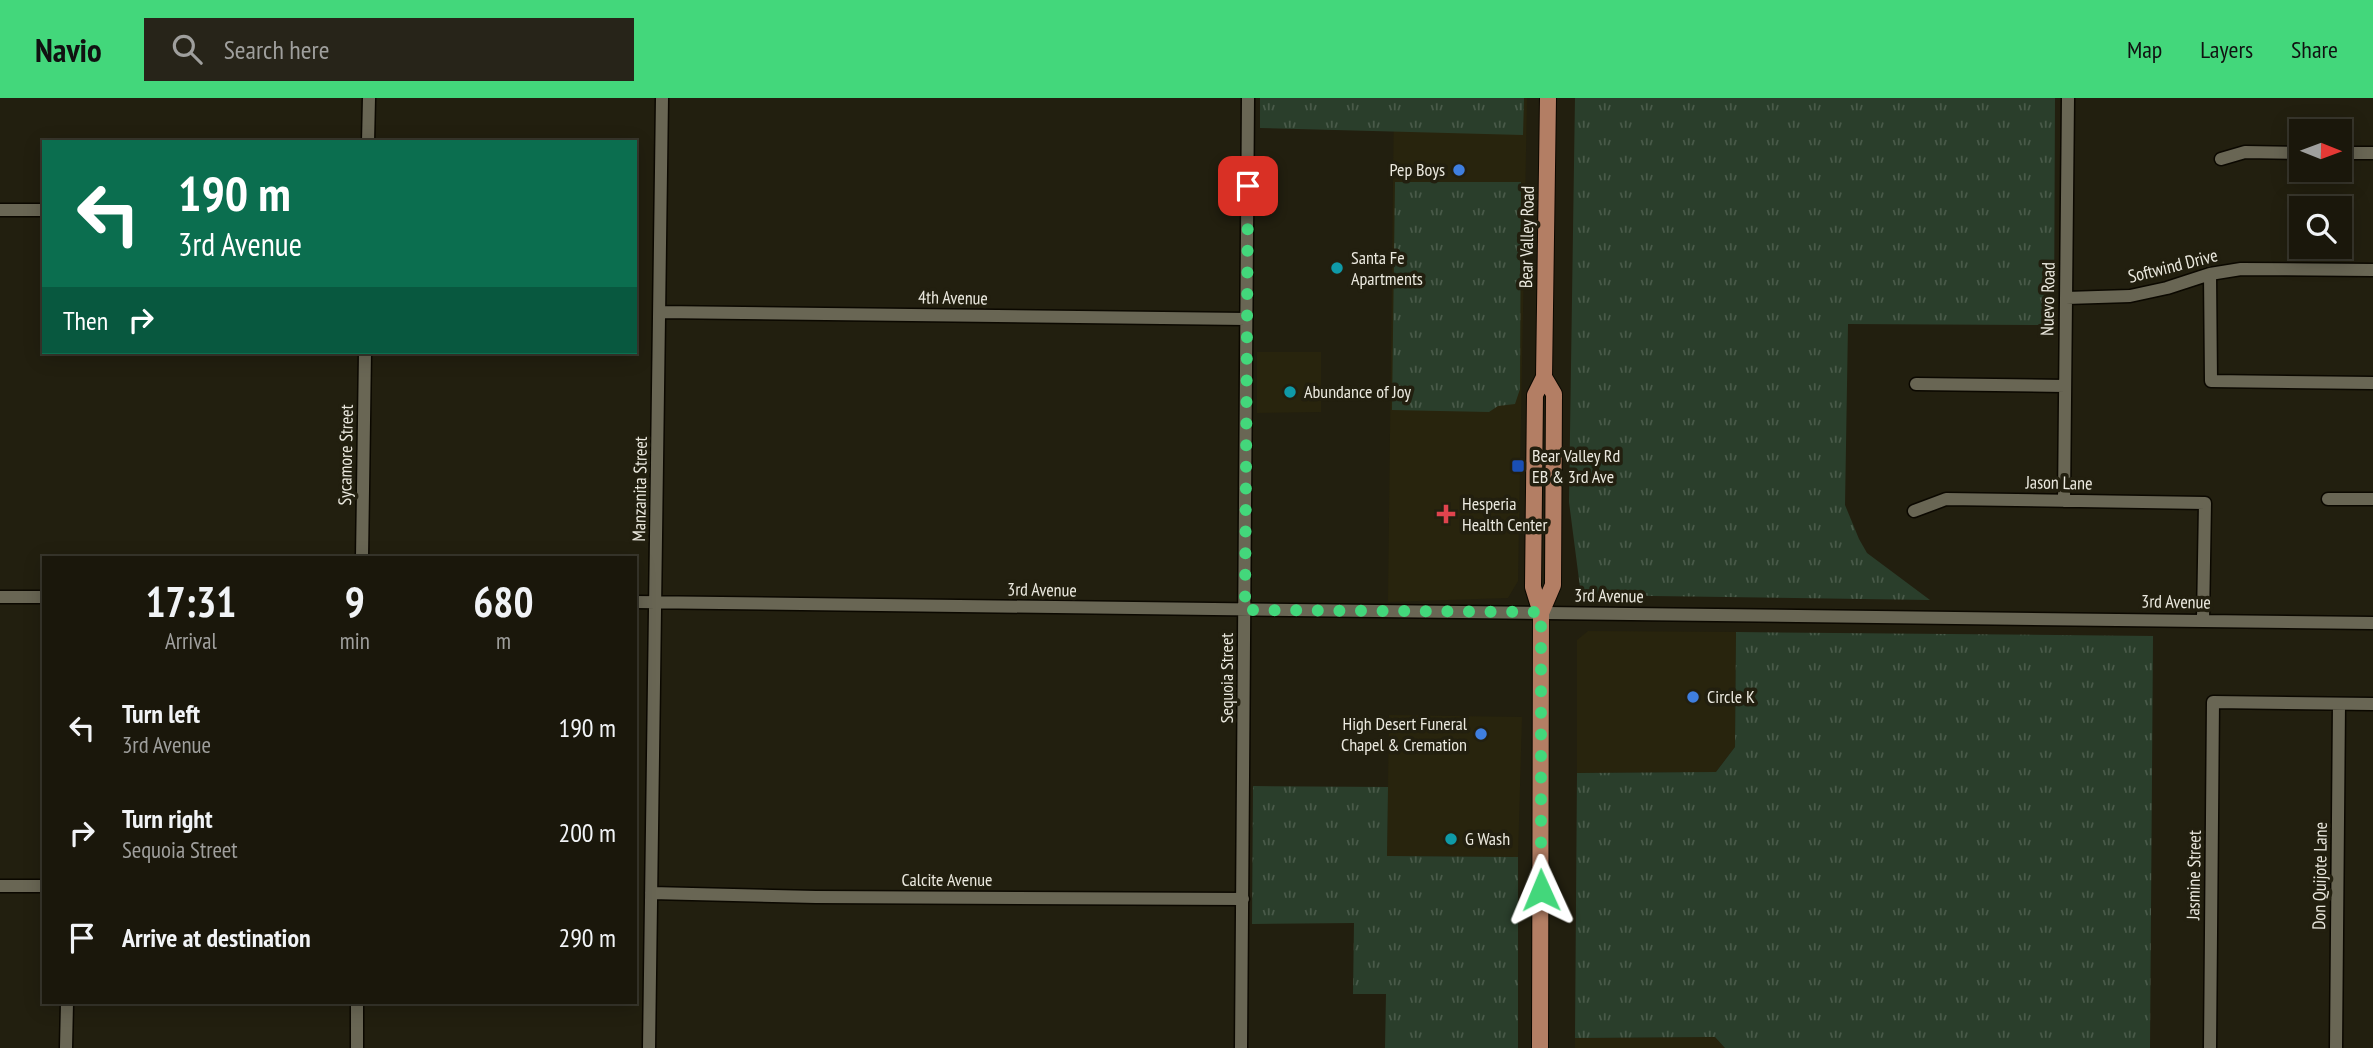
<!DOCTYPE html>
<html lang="en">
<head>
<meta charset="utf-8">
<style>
  body { margin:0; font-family:"PT Sans Narrow",sans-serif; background:#272419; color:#f1f3f6; height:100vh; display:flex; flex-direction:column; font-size:26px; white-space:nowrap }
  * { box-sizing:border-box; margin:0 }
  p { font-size:23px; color:#9f9f9d }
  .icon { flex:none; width:38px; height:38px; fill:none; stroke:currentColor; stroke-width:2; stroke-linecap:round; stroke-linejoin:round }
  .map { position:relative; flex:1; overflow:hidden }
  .panel { position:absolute; left:42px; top:458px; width:595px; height:448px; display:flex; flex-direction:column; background:#1a170b; border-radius:0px; box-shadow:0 4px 18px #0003,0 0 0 2px #38362c }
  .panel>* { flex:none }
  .banner { position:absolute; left:42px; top:42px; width:595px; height:214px; border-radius:0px; box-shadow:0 4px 18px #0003,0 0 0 2px #38362c; background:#0b6e4f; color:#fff; overflow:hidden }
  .needle { width:46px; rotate:91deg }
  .fabs { position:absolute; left:2289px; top:21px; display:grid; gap:14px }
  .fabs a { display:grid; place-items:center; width:63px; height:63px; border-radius:0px; background:#1a170b; box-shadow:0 4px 18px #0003,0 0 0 2px #38362c; font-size:35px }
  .pin { position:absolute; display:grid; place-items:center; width:60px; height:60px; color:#fff; margin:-30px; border-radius:14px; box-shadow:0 4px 10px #0006 }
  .me { position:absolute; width:77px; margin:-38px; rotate:359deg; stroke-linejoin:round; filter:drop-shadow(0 0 5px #0008) }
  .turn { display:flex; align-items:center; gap:24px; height:147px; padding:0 21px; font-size:32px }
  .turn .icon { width:91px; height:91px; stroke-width:2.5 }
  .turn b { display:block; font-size:49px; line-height:60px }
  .then { display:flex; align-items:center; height:66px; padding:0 21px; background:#0003; gap:14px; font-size:26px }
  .eta { display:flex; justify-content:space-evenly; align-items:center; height:119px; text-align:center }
  .eta b { font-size:42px; font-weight:700; line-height:49px }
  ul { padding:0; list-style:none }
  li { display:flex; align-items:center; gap:21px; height:105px; padding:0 21px }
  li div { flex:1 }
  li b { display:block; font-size:26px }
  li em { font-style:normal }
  header { display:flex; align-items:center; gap:42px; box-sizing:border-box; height:98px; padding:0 35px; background:#43d77b; color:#111 }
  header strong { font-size:33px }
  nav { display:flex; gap:38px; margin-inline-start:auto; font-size:24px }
  .search { width:490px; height:63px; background:#272419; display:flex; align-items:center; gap:18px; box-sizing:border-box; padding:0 24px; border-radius:0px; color:#9f9f9d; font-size:26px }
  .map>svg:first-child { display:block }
  .built { fill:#28240d }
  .grass { fill:url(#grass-tufts) }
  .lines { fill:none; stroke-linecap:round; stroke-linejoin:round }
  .minor-casing { stroke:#0b0800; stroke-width:15 }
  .major-casing { stroke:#0b0800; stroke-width:18 }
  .minor { stroke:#696654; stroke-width:12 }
  .major { stroke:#b37e64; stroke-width:16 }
  .route { stroke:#43d77b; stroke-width:12; stroke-dasharray:0 21.6 }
  .shop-dot { fill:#3f7fe0; stroke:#221f0f; stroke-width:2.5 }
  .culture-dot { fill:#0f9aa8; stroke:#221f0f; stroke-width:2.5 }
  .transit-dot { fill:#1a4fb4; stroke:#221f0f; stroke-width:2.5 }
  .health-dot { fill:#e0444e; stroke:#221f0f; stroke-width:2.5 }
  .labels { text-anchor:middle; stroke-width:7; stroke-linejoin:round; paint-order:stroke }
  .poi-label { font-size:18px; fill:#ebe9df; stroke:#221f0f; text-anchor:start }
  .street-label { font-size:18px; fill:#ebe9df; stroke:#221f0f }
</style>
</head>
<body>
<header>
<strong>Navio</strong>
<div class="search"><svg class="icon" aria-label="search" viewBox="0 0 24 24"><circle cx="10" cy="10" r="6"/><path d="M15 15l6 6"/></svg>Search here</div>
<nav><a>Map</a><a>Layers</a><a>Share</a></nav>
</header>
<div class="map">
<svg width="2373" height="950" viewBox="0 0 2373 950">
  <defs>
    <pattern id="grass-tufts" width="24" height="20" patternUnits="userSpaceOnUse" patternTransform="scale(1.75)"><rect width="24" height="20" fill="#2a3e2b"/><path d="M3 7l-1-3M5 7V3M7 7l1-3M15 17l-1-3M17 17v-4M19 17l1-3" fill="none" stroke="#495a49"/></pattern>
  </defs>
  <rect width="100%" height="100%" fill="#221f0f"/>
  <path class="built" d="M1394,0h133l-9,483 -10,17 -120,4z
    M1257,254h64v60l-64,1z
    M1588,533l148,1 -1,115 -19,25 -139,1v-133z
    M1389,617l133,2 -4,140 -131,-1z
    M1715,939l10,11h-150v-10z"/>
  <path class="grass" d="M1260,0h264l-1,37 -263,-7z
    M1575,0h480l-1,227 -206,-1 -3,181 14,34 8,14 63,47 -349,-5 -12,-93z
    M1395,84h126l-1,207 -5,15 -17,2 -9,6 -97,-2z
    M1736,534l417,4 -3,412h-425l-10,-11 -140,1 2,-265 139,-1 19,-25z
    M1253,688l135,1 -1,69 131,1v191h-133l1,-54h-33l1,-71 -102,1z"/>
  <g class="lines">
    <g class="minor-casing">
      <path id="minor" d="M368,44l1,-44
        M2340,55h33
        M2221,61l24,-7 56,1
        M0,112h44
        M2210,176l1,107 162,2
        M2066,200l64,-2 37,-8 43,-14 31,-5 132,1
        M660,214l586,7
        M1916,286l149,2
        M2328,401h45
        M2064,403l4,-403
        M1914,413l32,-12 259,4 -2,117
        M362,460l3,-206
        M0,499h44
        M635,504l1738,21
        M0,788h44
        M651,795l165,4 427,2
        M66,950l1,-45
        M357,950v-45
        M649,950l13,-950
        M1241,950l7,-950
        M2210,950l3,-346 160,2
        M2336,950l3,-344"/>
    </g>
    <g class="major-casing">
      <path id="major" d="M1541,515l12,-28 1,-191 -10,-17
        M1540,950l1,-435 -8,-26 2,-192 9,-18 4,-279"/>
    </g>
    <use href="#minor" class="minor"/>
    <use href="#major" class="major"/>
  </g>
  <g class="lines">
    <path class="route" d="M1248,88l-3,424 296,2v278"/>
  </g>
  <g class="shop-dot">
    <circle cx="1459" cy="72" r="7"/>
    <circle cx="1693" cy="599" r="7"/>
    <circle cx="1481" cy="636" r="7"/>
  </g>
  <g class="culture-dot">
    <circle cx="1337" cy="170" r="7"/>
    <circle cx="1290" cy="294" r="7"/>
    <circle cx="1451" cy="741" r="7"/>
  </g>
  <rect class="transit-dot" x="1511" y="361" width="14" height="14" rx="3.5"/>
  <path class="health-dot" d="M1442.5 405.5h7v7h7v7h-7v7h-7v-7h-7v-7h7z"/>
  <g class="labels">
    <g class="poi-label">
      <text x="1445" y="78" text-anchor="end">Pep Boys</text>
      <text x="1351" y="166">Santa Fe<tspan x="1351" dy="21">Apartments</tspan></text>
      <text x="1304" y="300">Abundance of Joy</text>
      <text x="1532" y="364">Bear Valley Rd<tspan x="1532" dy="21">EB &amp; 3rd Ave</tspan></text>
      <text x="1462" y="412">Hesperia<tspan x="1462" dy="21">Health Center</tspan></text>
      <text x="1707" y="605">Circle K</text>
      <text x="1467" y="632" text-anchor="end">High Desert Funeral<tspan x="1467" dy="21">Chapel &amp; Cremation</tspan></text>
      <text x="1465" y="747">G Wash</text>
    </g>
    <g class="street-label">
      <text transform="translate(1527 139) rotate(-89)" y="6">Bear Valley Road</text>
      <text transform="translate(2173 168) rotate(-14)" y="6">Softwind Drive</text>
      <text transform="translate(953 200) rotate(1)" y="6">4th Avenue</text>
      <text transform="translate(2048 201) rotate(-89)" y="6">Nuevo Road</text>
      <text transform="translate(346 357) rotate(-89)" y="6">Sycamore Street</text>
      <text transform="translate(2059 385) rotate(1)" y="6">Jason Lane</text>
      <text transform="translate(640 391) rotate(-89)" y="6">Manzanita Street</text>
      <text transform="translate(1042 492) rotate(1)" y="6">3rd Avenue</text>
      <text transform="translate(1609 498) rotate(1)" y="6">3rd Avenue</text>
      <text transform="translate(2176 504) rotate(1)" y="6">3rd Avenue</text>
      <text transform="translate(1227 580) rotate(-90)" y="6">Sequoia Street</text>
      <text transform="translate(2194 777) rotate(-89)" y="6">Jasmine Street</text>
      <text transform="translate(2320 778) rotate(-89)" y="6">Don Quijote Lane</text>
      <text x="947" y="788">Calcite Avenue</text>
    </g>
  </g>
</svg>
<div class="fabs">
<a><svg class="needle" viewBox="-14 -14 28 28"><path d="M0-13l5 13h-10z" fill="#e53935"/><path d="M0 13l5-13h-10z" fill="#9f9f9d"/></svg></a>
<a><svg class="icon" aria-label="search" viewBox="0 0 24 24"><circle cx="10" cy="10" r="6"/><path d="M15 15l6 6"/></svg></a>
</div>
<div class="pin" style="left:1248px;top:88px;background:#d93025"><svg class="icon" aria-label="arrive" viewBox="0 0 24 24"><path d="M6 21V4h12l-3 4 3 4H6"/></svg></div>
<svg class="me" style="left:1541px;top:792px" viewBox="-20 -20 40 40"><path d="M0-17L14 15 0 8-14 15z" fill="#43d77b" stroke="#fff" stroke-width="4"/></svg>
<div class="banner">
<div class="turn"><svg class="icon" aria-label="left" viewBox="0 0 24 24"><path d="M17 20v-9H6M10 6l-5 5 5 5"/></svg><div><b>190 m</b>3rd Avenue</div></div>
<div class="then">Then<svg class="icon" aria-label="right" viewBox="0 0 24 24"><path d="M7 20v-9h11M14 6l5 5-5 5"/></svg></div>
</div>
<section class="panel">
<div class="eta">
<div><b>17:31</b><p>Arrival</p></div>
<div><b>9</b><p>min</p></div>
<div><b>680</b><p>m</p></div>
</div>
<ul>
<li><svg class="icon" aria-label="left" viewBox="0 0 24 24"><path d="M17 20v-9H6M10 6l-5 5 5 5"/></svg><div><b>Turn left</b><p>3rd Avenue</p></div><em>190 m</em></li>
<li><svg class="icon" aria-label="right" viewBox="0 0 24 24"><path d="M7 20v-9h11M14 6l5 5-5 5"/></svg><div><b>Turn right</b><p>Sequoia Street</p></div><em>200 m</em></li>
<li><svg class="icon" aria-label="arrive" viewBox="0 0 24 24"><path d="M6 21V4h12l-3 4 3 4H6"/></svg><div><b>Arrive at destination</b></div><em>290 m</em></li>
</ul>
</section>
</div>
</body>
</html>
